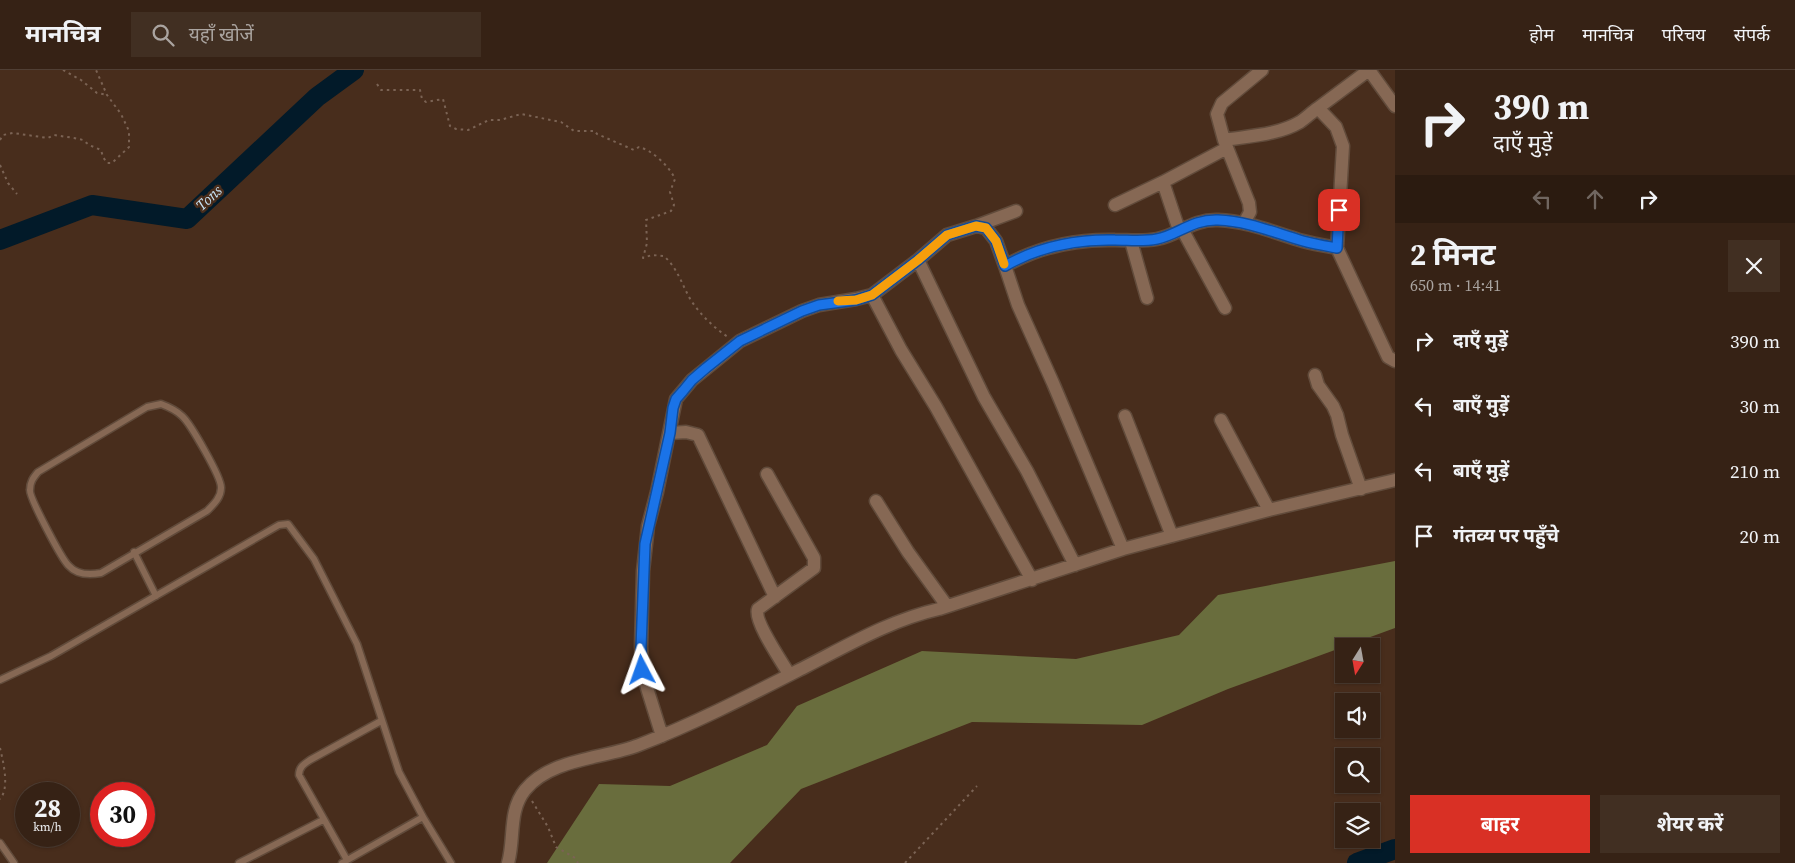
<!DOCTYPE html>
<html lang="hi">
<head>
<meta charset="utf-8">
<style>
  body { margin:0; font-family:"Source Serif 4","Noto Sans Devanagari",serif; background:#412f22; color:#f1f3f6; height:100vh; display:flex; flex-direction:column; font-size:19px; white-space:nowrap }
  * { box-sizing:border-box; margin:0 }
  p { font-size:16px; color:#aaa4a0 }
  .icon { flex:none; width:28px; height:28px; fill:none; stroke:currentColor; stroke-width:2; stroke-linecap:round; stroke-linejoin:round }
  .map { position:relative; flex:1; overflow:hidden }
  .details { display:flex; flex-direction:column; background:#362215; width:400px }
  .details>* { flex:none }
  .banner { background:#362215; color:#f1f3f6; overflow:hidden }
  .needle { width:32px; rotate:191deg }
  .tools { position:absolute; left:1335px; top:568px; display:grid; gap:10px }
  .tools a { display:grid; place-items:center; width:45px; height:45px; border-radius:0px; background:#362215; box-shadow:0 1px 4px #0004,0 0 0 1px #503f34; font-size:25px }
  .speed { position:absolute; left:15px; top:712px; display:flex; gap:10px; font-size:25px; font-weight:700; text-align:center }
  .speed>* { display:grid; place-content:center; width:65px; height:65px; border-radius:50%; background:#362215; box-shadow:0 1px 4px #0004,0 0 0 1px #503f34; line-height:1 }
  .speed small { font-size:12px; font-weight:400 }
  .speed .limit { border:8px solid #d22; background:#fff; color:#111 }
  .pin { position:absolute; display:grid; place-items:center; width:42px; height:42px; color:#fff; margin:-21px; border-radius:10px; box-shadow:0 2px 8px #0006 }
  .me { position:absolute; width:55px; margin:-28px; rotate:356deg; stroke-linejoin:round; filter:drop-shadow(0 0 4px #0008) }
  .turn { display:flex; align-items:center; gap:18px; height:105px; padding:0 15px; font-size:22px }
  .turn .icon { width:65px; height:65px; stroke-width:2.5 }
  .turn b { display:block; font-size:35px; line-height:42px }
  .lanes { display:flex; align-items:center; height:48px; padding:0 15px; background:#0003; justify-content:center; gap:25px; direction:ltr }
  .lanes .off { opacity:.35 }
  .round { display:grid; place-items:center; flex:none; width:52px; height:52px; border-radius:0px; background:#412f22 }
  .headline { display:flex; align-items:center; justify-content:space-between; height:85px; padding:0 15px }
  h1 { font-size:30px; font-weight:700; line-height:38px }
  .primary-button { display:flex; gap:10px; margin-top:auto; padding:10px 15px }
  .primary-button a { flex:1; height:58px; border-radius:0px; background:#d93025; color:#fff; font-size:20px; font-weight:700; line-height:58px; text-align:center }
  .primary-button a+a { background:#412f22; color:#f1f3f6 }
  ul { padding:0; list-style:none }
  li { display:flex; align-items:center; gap:15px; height:65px; padding:0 15px }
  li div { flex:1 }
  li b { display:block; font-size:19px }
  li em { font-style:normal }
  header { display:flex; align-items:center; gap:30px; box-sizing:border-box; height:70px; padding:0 25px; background:#362215; border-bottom:1px solid #503f34 }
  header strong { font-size:24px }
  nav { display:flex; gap:28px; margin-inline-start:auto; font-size:18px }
  .search { width:350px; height:45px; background:#412f22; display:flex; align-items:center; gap:12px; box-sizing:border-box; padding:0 18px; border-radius:0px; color:#aaa4a0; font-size:19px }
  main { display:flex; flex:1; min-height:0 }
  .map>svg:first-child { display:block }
  .forest { fill:#696d3d }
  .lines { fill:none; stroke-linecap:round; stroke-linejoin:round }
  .river { stroke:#021a29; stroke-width:20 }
  .lane-casing { stroke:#614b3b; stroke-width:9 }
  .street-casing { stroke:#614b3b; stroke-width:15 }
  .path { stroke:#7b6354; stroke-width:2; stroke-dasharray:2.5 4; stroke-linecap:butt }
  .lane { stroke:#866854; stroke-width:6 }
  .street { stroke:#866854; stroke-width:12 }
  .route-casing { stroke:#114b97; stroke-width:12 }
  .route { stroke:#1a73e8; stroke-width:9 }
  .slow { stroke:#f59e0b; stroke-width:9 }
  .labels { text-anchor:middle; stroke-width:5; stroke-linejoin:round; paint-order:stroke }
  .water-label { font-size:15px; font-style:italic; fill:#c7e3f6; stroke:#482d1c }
</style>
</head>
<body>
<header>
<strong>मानचित्र</strong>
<div class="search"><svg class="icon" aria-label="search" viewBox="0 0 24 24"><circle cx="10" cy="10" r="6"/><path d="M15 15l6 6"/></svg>यहाँ खोजें</div>
<nav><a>होम</a><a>मानचित्र</a><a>परिचय</a><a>संपर्क</a></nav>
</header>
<main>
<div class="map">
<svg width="1395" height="793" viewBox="0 0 1395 793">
  <rect width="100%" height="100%" fill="#482d1c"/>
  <path class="forest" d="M1395,491v67l-167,61 -86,36 -170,-3 -171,67 -71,74h-183l52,-79 71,2 97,-41 30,-39 125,-55 154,8 103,-24 39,-40z"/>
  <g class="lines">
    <path class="river" d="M0,170l92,-35 95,14 130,-122 37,-27
      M1357,793l38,-14"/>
    <g class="lane-casing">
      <path id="lane" d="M161,334c8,3 15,6 21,12 8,7 40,62 39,72 0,10 -8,17 -14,23l-106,62c-11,2 -24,2 -32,-7 -7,-6 -40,-69 -39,-76 0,-8 3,-12 8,-18l109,-65z
        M134,482l22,44
        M0,610l51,-24 228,-131 9,-1 26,35 43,85 42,128 24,45 -81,46
        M423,747l28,46
        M0,773l14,20
        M347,790l-48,-85c0,-8 5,-11 11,-15l71,-39
        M239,793l84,-43"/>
    </g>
    <g class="street-casing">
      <path id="street" d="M1369,0l26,36
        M1318,38l51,-38
        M1224,70c25,-4 54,-5 76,-18 6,-4 12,-10 18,-14l18,19 7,19 -6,102
        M1115,135l48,-23
        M1244,153l6,-11 -1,-9 -25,-63 -7,-26 5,-11 40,-33
        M976,156l40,-15
        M1182,159l43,79
        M1179,160l-16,-48 64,-34
        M1131,171l16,57
        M918,190l66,137 43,74 48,94
        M1005,196l13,39 35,78 70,166
        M872,225l29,55 35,57 96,173
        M1315,305l3,10 15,21 4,9 5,20 19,54
        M1125,346l47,120
        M1221,350l48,90
        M670,363l16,-1 12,3 77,162
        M767,404l47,84v10l-56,41c-5,11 24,53 31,65
        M876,431l32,51 39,54
        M662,666l-15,-48 -4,-18 -2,-23 2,-76 5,-45 9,-34 19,-93 16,-19 48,-39 62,-30 17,-6 37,-6 16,-4 46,-35 29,-25 29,-9 10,2 10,13 9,25c33,-19 72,-27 110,-26 14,0 27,2 42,-1 22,-4 35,-20 61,-19 30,1 57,13 85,21 11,3 23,5 34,7l51,109 7,4
        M508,793c7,-24 0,-52 17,-73 26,-32 78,-31 114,-45 57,-22 113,-51 168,-79 43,-22 84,-46 132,-57l184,-60 146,-39 126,-30"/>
    </g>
    <path class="path" d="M63,0l18,10 16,13 10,2
      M377,14l4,6h39l2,9 4,3 17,-3 7,27 6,3 12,1 21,-10h11l21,-6 40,8 13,9h21l2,3 37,16 5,-3c13,3 31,20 36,32l-5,13 4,13 -3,6 -25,9 1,23 -4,15 9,-3 12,1c15,14 18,30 28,46 10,14 22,26 36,35
      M0,70l3,-5 10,-2 35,5 6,-3 20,3 9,2 6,5 12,5 2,7 4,6h5l17,-16v-16l-8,-17 -14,-19 -11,-25
      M0,95l8,18 9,11
      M0,678c3,13 10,40 0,51
      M532,731l16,26 8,20 19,11 3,5
      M905,793l72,-77"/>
    <use href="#lane" class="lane"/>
    <use href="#street" class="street"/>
  </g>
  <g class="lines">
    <g class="route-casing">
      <path id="route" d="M642,600l-1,-23 4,-103 25,-111 3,-25 3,-9 7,-8 9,-11 14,-12 34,-27 62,-30 17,-6 37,-5 16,-5 46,-35 29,-25 29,-9 10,2 10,13 9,25c33,-19 72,-27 110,-26 14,0 27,2 42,-1 21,-4 35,-20 61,-19 30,1 57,13 85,21 11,3 23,5 34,7l2,-38"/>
    </g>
    <use href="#route" class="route"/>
    <path class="slow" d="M838,231l18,-1 16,-5 46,-35 29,-25 29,-9 10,2 10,13 8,23"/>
  </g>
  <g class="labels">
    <g class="water-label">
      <text transform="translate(209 128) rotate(-43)" y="5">Tons</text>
    </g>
  </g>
</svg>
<div class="tools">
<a><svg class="needle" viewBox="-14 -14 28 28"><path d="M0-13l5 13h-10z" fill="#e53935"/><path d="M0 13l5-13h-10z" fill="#aaa4a0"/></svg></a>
<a><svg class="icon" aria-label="sound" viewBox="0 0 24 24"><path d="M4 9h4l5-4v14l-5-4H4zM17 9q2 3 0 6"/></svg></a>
<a><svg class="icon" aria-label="search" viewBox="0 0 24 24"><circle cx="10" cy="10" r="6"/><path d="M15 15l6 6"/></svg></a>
<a><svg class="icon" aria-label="layers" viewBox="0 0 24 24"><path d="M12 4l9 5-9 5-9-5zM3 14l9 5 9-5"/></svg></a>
</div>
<div class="speed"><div>28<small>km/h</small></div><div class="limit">30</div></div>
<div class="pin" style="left:1339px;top:140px;background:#d93025"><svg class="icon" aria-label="arrive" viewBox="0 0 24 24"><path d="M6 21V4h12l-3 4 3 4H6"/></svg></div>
<svg class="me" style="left:642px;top:600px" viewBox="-20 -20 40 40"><path d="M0-17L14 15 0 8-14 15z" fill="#1a73e8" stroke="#fff" stroke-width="4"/></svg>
</div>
<section class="details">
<div class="banner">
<div class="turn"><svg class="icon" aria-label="right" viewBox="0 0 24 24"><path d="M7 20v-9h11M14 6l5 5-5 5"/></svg><div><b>390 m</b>दाएँ मुड़ें</div></div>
<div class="lanes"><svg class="icon off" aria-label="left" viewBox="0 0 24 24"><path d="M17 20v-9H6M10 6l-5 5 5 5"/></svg><svg class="icon off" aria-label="ahead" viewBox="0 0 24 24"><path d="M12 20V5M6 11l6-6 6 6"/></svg><svg class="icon" aria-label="right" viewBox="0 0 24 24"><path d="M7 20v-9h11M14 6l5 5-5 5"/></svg></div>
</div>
<div class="headline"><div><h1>2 मिनट</h1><p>650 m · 14:41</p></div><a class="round"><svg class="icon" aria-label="close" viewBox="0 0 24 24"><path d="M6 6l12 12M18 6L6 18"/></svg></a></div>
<ul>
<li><svg class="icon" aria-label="right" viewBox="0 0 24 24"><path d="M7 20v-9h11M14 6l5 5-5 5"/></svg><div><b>दाएँ मुड़ें</b></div><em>390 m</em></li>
<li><svg class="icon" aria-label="left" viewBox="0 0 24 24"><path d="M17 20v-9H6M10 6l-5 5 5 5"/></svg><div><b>बाएँ मुड़ें</b></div><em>30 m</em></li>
<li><svg class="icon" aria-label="left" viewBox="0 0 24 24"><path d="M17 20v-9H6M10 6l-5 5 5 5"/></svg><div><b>बाएँ मुड़ें</b></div><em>210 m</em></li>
<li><svg class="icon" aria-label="arrive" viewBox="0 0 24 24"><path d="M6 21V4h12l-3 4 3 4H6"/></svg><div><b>गंतव्य पर पहुँचे</b></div><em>20 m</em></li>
</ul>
<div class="primary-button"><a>बाहर</a><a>शेयर करें</a></div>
</section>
</main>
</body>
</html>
